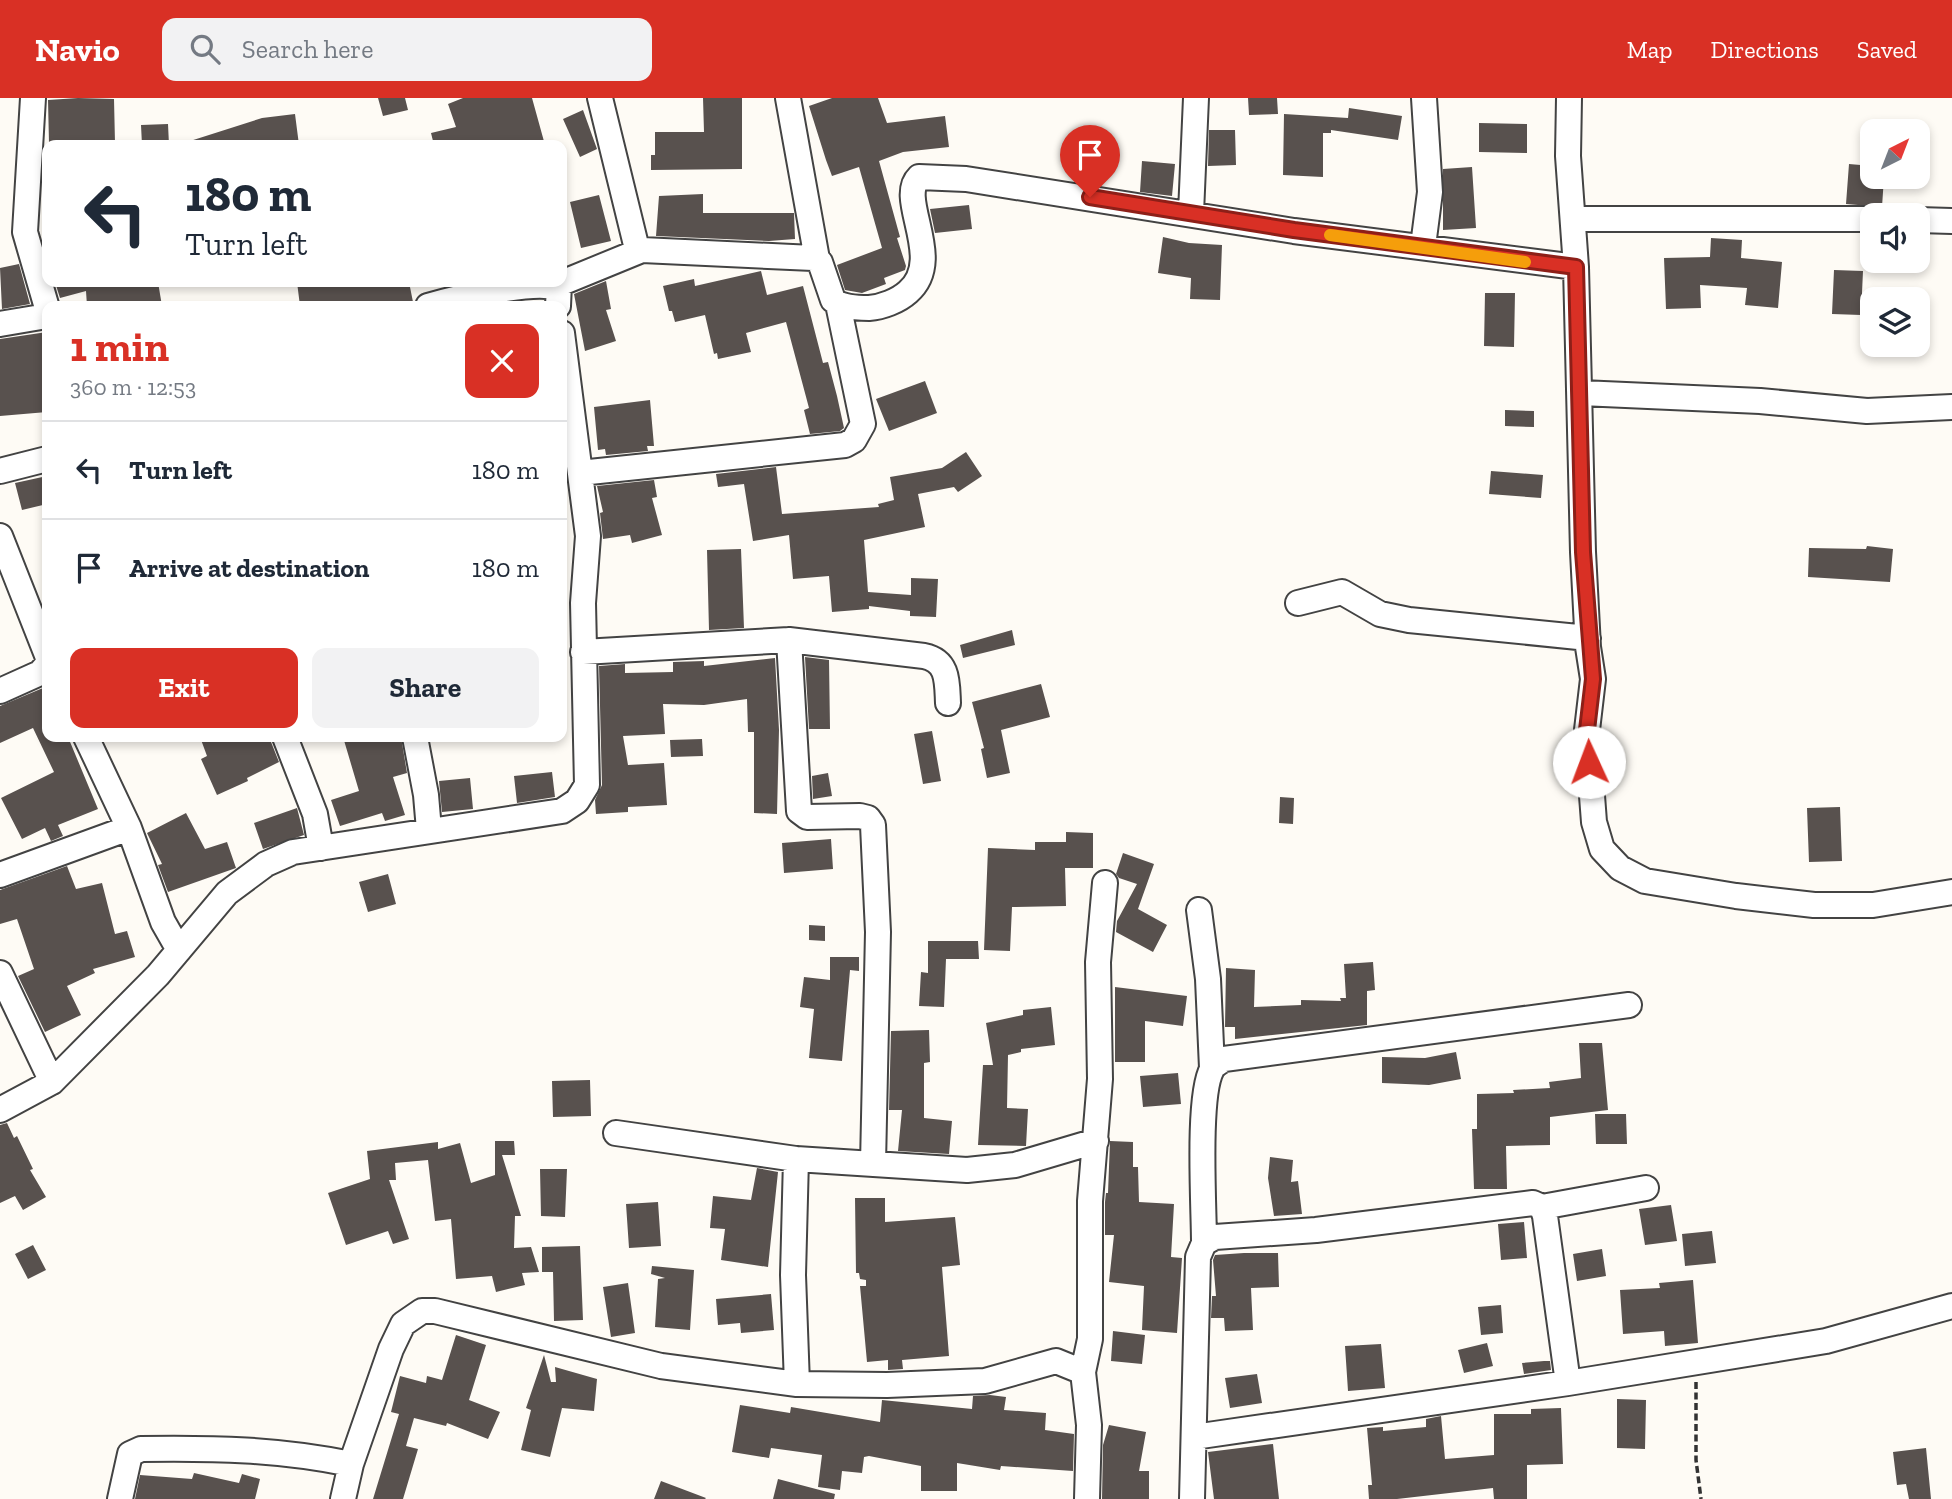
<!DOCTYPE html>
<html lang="en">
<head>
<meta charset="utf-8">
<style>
  body { margin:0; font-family:"Zilla Slab",serif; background:#f2f2f3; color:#1f2937; height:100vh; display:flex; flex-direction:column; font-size:26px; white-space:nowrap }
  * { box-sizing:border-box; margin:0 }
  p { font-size:23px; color:#747a83 }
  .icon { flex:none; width:38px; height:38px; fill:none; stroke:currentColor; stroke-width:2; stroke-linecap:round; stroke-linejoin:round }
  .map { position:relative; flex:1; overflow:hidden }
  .drawer { position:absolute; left:42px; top:203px; width:525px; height:441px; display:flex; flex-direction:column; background:#fff; border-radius:14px; box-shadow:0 4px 10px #0003 }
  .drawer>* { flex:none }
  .top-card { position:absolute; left:42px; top:42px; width:525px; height:147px; border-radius:14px; box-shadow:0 4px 10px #0003; background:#fff; color:#1f2937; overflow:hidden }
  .needle { width:46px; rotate:42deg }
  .tools { position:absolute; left:1860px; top:21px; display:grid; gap:14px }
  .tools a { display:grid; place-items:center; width:70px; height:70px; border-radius:14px; background:#fff; box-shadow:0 4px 10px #0003; font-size:35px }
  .pin { position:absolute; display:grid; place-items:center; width:60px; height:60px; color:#fff; margin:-72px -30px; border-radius:50% 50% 50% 0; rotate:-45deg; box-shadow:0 0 7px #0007 }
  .pin .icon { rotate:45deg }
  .me { position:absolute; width:77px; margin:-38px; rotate:358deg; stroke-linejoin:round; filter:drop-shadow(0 0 5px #0008) }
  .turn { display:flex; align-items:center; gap:24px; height:147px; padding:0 28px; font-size:32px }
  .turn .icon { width:91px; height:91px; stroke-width:2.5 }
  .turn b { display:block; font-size:49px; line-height:60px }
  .round { display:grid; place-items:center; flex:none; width:74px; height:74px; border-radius:14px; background:#f2f2f3 }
  .overview { display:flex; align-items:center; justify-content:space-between; height:119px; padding:0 28px }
  h1 { font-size:42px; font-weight:800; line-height:52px; color:#d93025 }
  .button { display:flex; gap:14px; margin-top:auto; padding:14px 28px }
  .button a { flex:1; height:80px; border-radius:14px; background:#d93025; color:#fff; font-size:28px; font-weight:800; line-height:80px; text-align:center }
  .button a+a { background:#f2f2f3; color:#1f2937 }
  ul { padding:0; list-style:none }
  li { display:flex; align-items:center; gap:21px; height:98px; padding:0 28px; border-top:2px solid #e0e1e3 }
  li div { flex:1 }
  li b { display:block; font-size:26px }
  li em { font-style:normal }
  header { display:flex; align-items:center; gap:42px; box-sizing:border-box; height:98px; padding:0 35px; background:#d93025; color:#fff }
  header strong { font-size:33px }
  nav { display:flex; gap:38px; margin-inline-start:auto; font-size:24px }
  .search { width:490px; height:63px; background:#f2f2f3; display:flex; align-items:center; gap:18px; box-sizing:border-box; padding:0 24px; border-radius:14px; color:#747a83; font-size:26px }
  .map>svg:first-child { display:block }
  .building { fill:#58514e }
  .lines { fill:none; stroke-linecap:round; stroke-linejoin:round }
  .minor-casing { stroke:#434343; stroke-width:28 }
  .path { stroke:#323232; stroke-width:3.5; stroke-dasharray:7 3.5; stroke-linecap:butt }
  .minor { stroke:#fff; stroke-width:24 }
  .route-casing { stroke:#8d1f18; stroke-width:18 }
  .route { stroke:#d93025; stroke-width:12 }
  .slow { stroke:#f59e0b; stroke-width:12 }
</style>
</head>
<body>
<header>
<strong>Navio</strong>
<div class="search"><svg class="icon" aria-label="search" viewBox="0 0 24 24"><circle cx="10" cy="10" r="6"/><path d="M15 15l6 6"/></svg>Search here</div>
<nav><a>Map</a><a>Directions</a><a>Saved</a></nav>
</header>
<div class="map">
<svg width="1952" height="1401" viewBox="0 0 1952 1401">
  <rect width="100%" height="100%" fill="#fefbf5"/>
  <path class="building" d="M78,0l36,1 1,44h-66l-1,-43z
    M378,0h27l3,12 -25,6z
    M463,0h69l13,47h-111l-3,-12 25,-6 -8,-23z
    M703,0h39v71l-91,1v-15h4v-23h49z
    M832,0h46l9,25 58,-7 4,31 -46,5 -24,9 21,76 -3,1 9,28 -1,4 -21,8 2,6 -24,9 -17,-3 -8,-25 45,-17 -23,-81 -27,9 -6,-16 -17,-54z
    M1248,0h29l1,16 -29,1z
    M1349,10l53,8 -4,24 -67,-10v3h-8v44l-40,-2 1,-61 64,4z
    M583,12l14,39 -17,8 -17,-38z
    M295,16l4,31h-112v-3l75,-24z
    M1479,25l48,1v29l-48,-1z
    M168,26l1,21h-27l-1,-20z
    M1209,32h26l1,35 -28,1z
    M1142,63l33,3 -3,32 -32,-4z
    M1849,66l23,2v11h12l-2,30 -36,-3z
    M1472,69l4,61 -33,2v-61z
    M703,96v19h91l1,26 -26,2 -113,-5 3,-40z
    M599,97l12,46 -30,7 -11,-46z
    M969,107l3,24 -37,4 -5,-24z
    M1163,139l26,6 33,2 -2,55 -30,-1 1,-21 -33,-5z
    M1711,140l31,2 -1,18 41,4 -4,46 -33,-3 2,-17 -47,-3 1,23 -35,1 -2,-51 46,-1z
    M19,166l11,40 -28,5 -2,-41z
    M1834,172l29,1 -2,44 -29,-1z
    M761,173l6,24 36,-9 20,77 5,-1 9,34 7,32 -4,3 -30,3 -6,-24 5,-2 -23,-86 -40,11 5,19 -33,7 -1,-6 -3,1 -9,-39 -30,7 -3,-11h-3l-6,-25 31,-7 1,7z
    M606,183l5,28 -5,1 10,31 -31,10 -11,-57z
    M55,184h103l4,24h-75l-1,-15 -26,7z
    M297,184h112l4,20 -25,4h-5l-1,-5 -32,5h-50z
    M1485,195h30l-1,54 -30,-1z
    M47,234v80l-47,4v-77z
    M925,283l12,32 -48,18 -13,-32z
    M650,302l4,46h-7l1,5 -42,4 -1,-6 -7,1 -4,-43z
    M1505,312l29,1v16l-29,-1z
    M966,354l16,24 -24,16 -4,-5 -36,7 7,33 -61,13 4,52 43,3v-17l27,1 -2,38 -26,-1v-5l-41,-5v3l-37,3 -3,-36 -36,3 -4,-44 -36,6 -9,-57 -26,3 -2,-13 60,-7 6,47 97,-7 -1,-3 16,-4 -4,-23 52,-9z
    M1491,373l52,4 -2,23 -52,-4z
    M47,378v28l-25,6 -7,-27z
    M654,382l3,17 -5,1 10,37 -30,8 -2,-8 -27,4 -3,-26 3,-1 -6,-26z
    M1867,448l26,3 -3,33 -82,-5 1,-29 57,1z
    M741,451l3,79 -35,2 -2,-80z
    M1012,532l3,15 -52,13 -3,-13z
    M805,559l24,3 1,69h-21z
    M775,560l4,72 -2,84 -23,-1v-81h-6l-1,-33 -43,6 -41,-1 2,30 -42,2 5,29 36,-2 3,42 -39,2v5l-32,2 -1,-14 7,-15 -3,-119 26,-2v9l48,-1v-10l31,-1v5z
    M1041,586l9,33 -49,13 9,43 -23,5 -6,-29 3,-1 -12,-46z
    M43,590l4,7v42h21l30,72 -40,16 5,11 -12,5 -6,-13 -23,11 -21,-41 53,-26 -21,-44 -33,15v-37z
    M932,633l9,50 -18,3 -9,-50z
    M200,639h69l10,25 -32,16 1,3 -31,14 -16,-36 6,-3z
    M343,639h58l6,36 -14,4 12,38 -20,6 -3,-8 -42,13 -9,-26 28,-9z
    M702,641l1,17 -32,1 -1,-17z
    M552,674l3,25 -38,6 -3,-27z
    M828,675l4,23 -19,3 -1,-23z
    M470,680l3,31 -31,3 -3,-31z
    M1280,699l14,1 -1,26 -14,-1z
    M1840,709l2,54 -33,1 -2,-54z
    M297,710l7,27 -41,14 -9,-26z
    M186,715l19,36 22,-7 9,26 -68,24 -10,-27 4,-1 -15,-31z
    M1066,734l27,1v35h-28l1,38 -54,1 -2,44 -26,-1 4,-102 47,2v-8h31z
    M831,741l2,30 -49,4 -2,-30z
    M1123,755l31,11 -16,45 29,16 -14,27 -37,-20 1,-11 20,-37 -18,-6 -3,-4z
    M67,768l9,23 26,-6 13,51 12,-3 8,26 -42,12 2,4 -28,13 14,29 -36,17 -27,-56 16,-7 -17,-50 -17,5v-34z
    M388,776l8,30 -28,8 -9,-30z
    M809,827l16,1v15l-16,-1z
    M928,843h50l1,18h-33l-2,48 -25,-1 2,-34 7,1z
    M830,859h29v14l-9,-1 -8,91 -33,-3 5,-49 -14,-2 4,-30 26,3z
    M1373,864l2,28 -8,1v34l-132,14v-12h-10l1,-59 29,2 -1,37 47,-2v-5l40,1 -1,-3h6l-2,-34z
    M1115,889l72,9 -4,30 -38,-5v41h-30z
    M1051,909l4,38 -34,4v3l-13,3 -1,53 21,1 -2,37 -48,-1 5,-80h10l-7,-42 37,-8v-5z
    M929,932l1,32 -6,1v55l28,3 -3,33 -51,-3 4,-41h-13l2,-79z
    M1579,945h23l6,67 -58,7v28l-44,1 1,43h-33l-2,-60h5v-35l37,-1 -1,-3 37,-2 -1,-6 32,-4z
    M1456,954l5,27 -32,6 -47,-2v-26l43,1z
    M1178,975l3,31 -38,3 -3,-31z
    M590,982l1,36 -38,1 -1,-36z
    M1595,1016h31l1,30h-31z
    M7,1025l7,15 3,-2 16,33 -3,1 16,27 -23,13 -8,-14 -15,7v-78z
    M495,1043h19l1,14h-13l19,61h-6l-1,32 17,-1 8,25 -17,1 3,12 -29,7 -4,-16 -36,3 -5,-60 -16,2 -7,-61 -33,3 1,17h-7l20,59 -16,5 -5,-13 -42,14 -18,-52 42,-14 -3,-28 71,-9v7l22,-6 11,40 24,-8z
    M1110,1043l23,1v25h5l1,35 35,2 -3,53 11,1 -5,75 -35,-3 2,-44 -35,-4 5,-47h-9v-33l1,-9h2z
    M1270,1059l23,3 -2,22 7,-1 4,33 -28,2 -6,-38z
    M757,1070l21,4 -10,95 -47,-7 4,-31 -15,-1 3,-32 38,4z
    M540,1071h27l-2,48 -24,-1z
    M855,1100h30v24l70,-5 5,48 -18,2 7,89 -47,4 1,9 -15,1v-10l-21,2 -7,-76h6v-6l-6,-1 -1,-6h-3z
    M658,1104l3,44 -32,2 -3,-44z
    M1671,1107l6,36 -32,4 -6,-36z
    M1524,1124l3,36 -26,2 -3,-36z
    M1712,1133l4,32 -31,3 -3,-32z
    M33,1147l13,25 -18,9 -13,-25z
    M580,1148l3,74 -29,1 -1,-49h-11v-25z
    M1602,1151l4,27 -29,5 -4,-27z
    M1244,1155h34l1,34 -28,1 2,42 -28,1 -1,-13h-13l1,-22h4l-3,-36 2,-5z
    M652,1168l42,4 -4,60 -35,-3 3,-48 7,-1 -14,-4z
    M1693,1182l5,63 -33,3 -1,-15 -41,3 -3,-44 40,-2 -1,-5z
    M628,1185l7,50 -24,4 -8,-50z
    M771,1196l3,36 -33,3 -1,-10 -22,2 -2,-26z
    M1501,1207l2,28 -22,2 -3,-28z
    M1113,1233l32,4 -3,29 -31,-3z
    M456,1237l30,10 -17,55 31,12 -12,27 -41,-16 -1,3 -32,-8 -8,28 12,3 -15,50h-30l26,-85 -8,-2 9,-36 26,7 1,-7 15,4z
    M1487,1245l6,23 -29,7 -6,-23z
    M1381,1246l4,44 -37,3 -3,-45z
    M544,1257l7,27h5l-1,-15 42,12 -3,32 -32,-3 -12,49 -29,-7 10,-40 -5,-2z
    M1544,1263h6l1,9 -27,4 -2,-11z
    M1257,1276l5,29 -32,5 -5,-30z
    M990,1297l16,2 -2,13 42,3 -1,17 29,4 -1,37 -72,-5 -1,4 -43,-7v28h-36v-25l-52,-10 -5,1 -2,16 -20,-2 -2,19 -22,-3 4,-32 -51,-7 -2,10 -37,-6 8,-47 50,8 1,-6 89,15 2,-22 90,9 1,-13z
    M1617,1301l29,1 -1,49 -28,-1z
    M1561,1310l2,56 -36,1v34h-33l-1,-11 -96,11h-28l-1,-14h4l-5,-57 16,-1v4l43,-4v-8l15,-3 4,43 49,-4v-41h37v-5z
    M1109,1327l37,7 -7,39h10v28h-47l1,-54z
    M1273,1346l6,55h-65l-6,-47z
    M1926,1350l5,51h-22l-3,-15 -9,1 -4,-33z
    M194,1375l45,10 3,-9 18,5 -5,20h-120l5,-24 52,4z
    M778,1381l57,15 -1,5h-61z
    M661,1383l45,17 -1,1h-51z"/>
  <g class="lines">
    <g class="minor-casing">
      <path id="minor" d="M33,0l-8,134 22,76
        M600,0l36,147 6,5 171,8 7,4 13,38c8,7 25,8 36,8 13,-1 29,-7 39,-16 38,-33 -12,-93 11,-115l47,2 328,52 282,36 -8,-111 1,-58
        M788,0l29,161
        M1191,115l5,-115
        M1574,121h298
        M1918,122l34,1
        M1423,148l7,-54 -6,-94
        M1576,169l7,285 5,95 5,32 -6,51 7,92 8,27 18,19 25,13 91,15 78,9h59l79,-13
        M428,208c26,-8 105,-26 129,-18
        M558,208l1,-22 83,-34
        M0,226l47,-8
        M1581,295l179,8 107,10 85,-4
        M0,373l47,-12
        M580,375l265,-28 9,-5 9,-16 -25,-120
        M0,438l47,119
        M1298,505l44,-11 38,22 29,6 179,18
        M789,542l10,171 8,6 53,-1 8,2 5,7 5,107 -5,232
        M583,554l206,-12 135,16c25,5 23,27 24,47
        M0,593l40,-18 7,-8
        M285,639l30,77 6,34
        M415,639l11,58 3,35
        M129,730l34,94 16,28
        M0,777l129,-47 -43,-91
        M1199,812l9,69 4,89
        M0,875l52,109
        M0,1012l52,-28 106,-107 69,-82 39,-29 27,-12 269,-41 15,-10 10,-16 -4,-182 5,-67 -26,-203
        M616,1035l180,26 171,11 48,-5 81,-24
        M796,1061l-3,116 4,109
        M1542,1109l104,-19
        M1204,1145c0,-36 -7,-147 8,-174 2,-4 8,-7 12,-10l405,-54
        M1083,1274l6,53 -2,74
        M1194,1339l374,-54 258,-42 126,-35
        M120,1401l10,-45 11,-5c73,-1 137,0 210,15
        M343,1401l8,-35 40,-115 12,-25 19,-13h13l226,55 136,18 90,1 98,-4 71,-20 27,11 7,-33v-138l10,-122 -2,-117 7,-79
        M1192,1401l6,-242 6,-14 11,-6 101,-7 217,-27 9,4 3,9 23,167"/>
    </g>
    <path class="path" d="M1696,1284v78l5,39"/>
    <use href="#minor" class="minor"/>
  </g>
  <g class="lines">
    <g class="route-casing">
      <path id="route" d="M1090,99l204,33 282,37 7,285 10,127 -6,51 2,32"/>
    </g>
    <use href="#route" class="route"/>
    <path class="slow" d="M1330,137l195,27"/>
  </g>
</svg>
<div class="tools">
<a><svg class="needle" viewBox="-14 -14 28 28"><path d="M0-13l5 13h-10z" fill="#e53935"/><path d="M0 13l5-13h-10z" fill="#747a83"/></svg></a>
<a><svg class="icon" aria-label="sound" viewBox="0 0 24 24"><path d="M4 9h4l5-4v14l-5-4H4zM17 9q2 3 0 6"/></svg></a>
<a><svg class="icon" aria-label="layers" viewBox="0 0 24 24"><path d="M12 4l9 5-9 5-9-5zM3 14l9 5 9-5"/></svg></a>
</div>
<div class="pin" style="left:1090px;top:99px;background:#d93025"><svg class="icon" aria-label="arrive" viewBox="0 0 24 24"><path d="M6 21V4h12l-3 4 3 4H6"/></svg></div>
<svg class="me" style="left:1589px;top:664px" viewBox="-20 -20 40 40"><circle r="19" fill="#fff"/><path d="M0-13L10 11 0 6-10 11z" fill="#d93025"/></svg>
<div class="top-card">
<div class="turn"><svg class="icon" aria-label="left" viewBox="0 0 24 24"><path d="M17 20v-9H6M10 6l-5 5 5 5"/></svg><div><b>180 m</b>Turn left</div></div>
</div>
<section class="drawer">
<div class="overview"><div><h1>1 min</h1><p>360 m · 12:53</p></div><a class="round" style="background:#d93025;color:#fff"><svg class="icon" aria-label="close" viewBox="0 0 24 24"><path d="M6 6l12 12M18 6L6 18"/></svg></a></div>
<ul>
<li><svg class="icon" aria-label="left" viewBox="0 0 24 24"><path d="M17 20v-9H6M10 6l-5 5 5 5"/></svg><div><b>Turn left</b></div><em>180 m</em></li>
<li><svg class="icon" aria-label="arrive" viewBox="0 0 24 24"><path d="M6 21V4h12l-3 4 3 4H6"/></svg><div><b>Arrive at destination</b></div><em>180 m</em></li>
</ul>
<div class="button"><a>Exit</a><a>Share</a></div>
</section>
</div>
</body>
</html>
